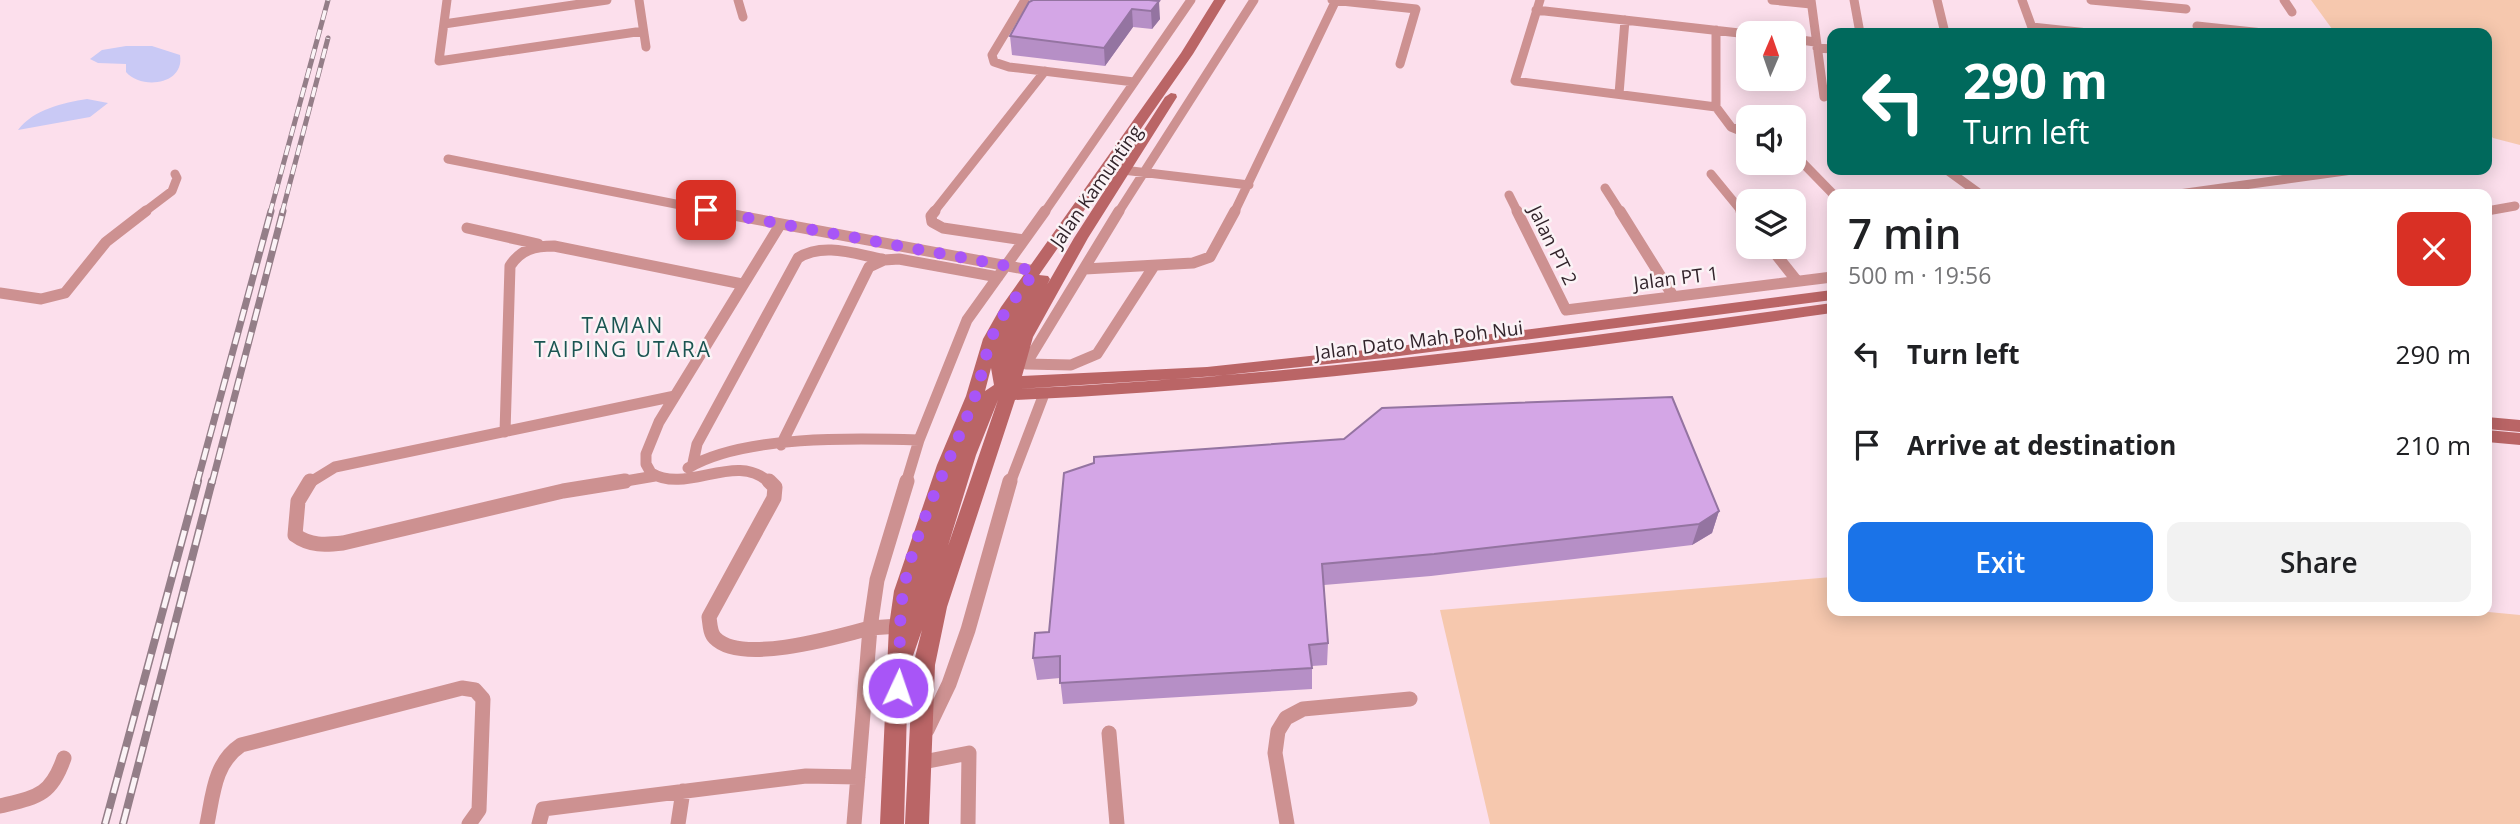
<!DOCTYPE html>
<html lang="en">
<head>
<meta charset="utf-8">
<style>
  body { margin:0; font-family:"Open Sans",sans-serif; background:#f2f2f2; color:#202124; height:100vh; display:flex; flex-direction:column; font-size:26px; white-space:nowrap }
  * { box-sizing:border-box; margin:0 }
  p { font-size:23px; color:#757577 }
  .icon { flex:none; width:38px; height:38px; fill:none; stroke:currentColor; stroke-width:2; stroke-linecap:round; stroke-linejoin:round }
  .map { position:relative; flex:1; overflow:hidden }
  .panel { position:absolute; left:1827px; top:189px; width:665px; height:427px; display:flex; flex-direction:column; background:#fff; border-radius:14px; box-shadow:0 4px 18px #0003 }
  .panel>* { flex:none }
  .guide { position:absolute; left:1827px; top:28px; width:665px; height:147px; border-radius:14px; box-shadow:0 4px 18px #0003; background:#00695c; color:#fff; overflow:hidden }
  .needle { width:46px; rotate:2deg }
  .tools { position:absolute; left:1736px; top:21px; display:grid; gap:14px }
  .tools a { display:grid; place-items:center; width:70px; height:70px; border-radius:14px; background:#fff; box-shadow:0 4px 18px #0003; font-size:35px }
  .pin { position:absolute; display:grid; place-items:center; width:60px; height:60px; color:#fff; margin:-30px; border-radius:14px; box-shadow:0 4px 10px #0006 }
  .me { position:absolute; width:77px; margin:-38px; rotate:3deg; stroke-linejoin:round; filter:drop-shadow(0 0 5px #0008) }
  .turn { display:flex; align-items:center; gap:24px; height:147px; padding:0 21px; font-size:32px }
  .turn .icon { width:91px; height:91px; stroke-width:2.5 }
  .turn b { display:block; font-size:49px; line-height:60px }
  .round { display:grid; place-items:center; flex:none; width:74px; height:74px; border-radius:14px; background:#f2f2f2 }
  .overview { display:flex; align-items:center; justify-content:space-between; height:119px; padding:0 21px }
  h1 { font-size:42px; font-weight:600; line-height:52px }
  .cta { display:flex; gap:14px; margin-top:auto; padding:14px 21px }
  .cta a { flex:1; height:80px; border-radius:14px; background:#1a73e8; color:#fff; font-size:28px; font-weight:600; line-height:80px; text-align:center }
  .cta a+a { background:#f2f2f2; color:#202124 }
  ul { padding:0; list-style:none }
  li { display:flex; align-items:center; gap:21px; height:91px; padding:0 21px }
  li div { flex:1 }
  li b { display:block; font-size:26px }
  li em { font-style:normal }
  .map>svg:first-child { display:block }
  .green { fill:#f6c8ae }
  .water { fill:#c9c9f5 }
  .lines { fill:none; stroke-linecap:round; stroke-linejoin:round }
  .street-far2 { stroke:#cd9191; stroke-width:9 }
  .street-far1 { stroke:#cd9191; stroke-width:11 }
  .street { stroke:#cd9191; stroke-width:15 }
  .secondary { fill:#ba6566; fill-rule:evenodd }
  .rail-far2-casing { stroke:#947e88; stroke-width:5 }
  .rail-far1-casing { stroke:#947e88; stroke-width:7 }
  .rail-casing { stroke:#947e88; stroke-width:8 }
  .rail-far2 { stroke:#fbf3f6; stroke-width:3.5; stroke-dasharray:10; stroke-linecap:butt }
  .rail-far1 { stroke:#fbf3f6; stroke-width:4.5; stroke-dasharray:12; stroke-linecap:butt }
  .rail { stroke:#fbf3f6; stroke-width:5; stroke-dasharray:16; stroke-linecap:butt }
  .wall { fill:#b68fc6 }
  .shaded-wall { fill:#9474a1 }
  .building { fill:#d4a6e6; stroke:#9474a1; stroke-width:2 }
  .route { stroke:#a855f7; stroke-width:12; stroke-dasharray:0 21.6 }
  .labels { text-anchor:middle; stroke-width:5; stroke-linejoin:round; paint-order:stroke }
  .street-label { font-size:19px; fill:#32242b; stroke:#fbf3f6 }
  .neighbourhood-label { font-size:21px; letter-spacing:2px; fill:#1a5552; stroke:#fbf3f6 }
</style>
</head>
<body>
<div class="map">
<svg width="2520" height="824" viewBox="0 0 2520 824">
  <rect width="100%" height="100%" fill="#fcdfec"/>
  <path class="green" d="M2311,0h209v145l-27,-7 -6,-7v-98h-152z
    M1832,577v34h646l42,4v209h-1030l-50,-214z"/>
  <path class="water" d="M126,46h26l28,9c5,30 -39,35 -54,17v-8l-28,-1 -8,-4 12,-9z
    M87,99l21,4 -18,14 -72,13c16,-21 45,-27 69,-31z"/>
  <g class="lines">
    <path class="street-far2" d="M447,0l-8,61 204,-30
      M639,0l7,47
      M738,0l5,17
      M1025,0l-33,55 2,7 15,5 125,15
      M1332,0l84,9 -16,55
      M1540,0l-25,81 201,26v-77
      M1772,0l39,4
      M1811,0l13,97
      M1854,0l6,33
      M1937,0l8,33
      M2022,0l12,33
      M2091,0l95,9
      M2284,0l8,12
      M1536,10l212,24
      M444,24l163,-24
      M2197,26l66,7
      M2032,27l56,6
      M1794,39l21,3
      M1817,48l15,1
      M1619,94l6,-74
      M1716,107l15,20 17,7
      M1794,154l39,40
      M448,159l273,54
      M1123,170l126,15
      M1947,170l33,24
      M1711,174l32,39
      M1605,188l16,25
      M2179,194l173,-24
      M1509,195l9,18
      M2487,211l28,-5
      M143,213l29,-22 5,-13 -2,-4
      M933,213l112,-142
      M1044,213l147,-213
      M1118,213l136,-213
      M1234,213l102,-213"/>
    <path class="street-far1" d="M712,211l323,60
      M935,211l-4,5 1,6 11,6 81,12
      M1119,211l-93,153 45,1 26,-11 57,-88
      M1517,211l49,99 266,-33
      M1620,211l53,85
      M1741,211l7,9
      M467,228l71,16
      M1770,247l27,34
      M1085,269l108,-6 17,-6 25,-46
      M0,293l41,6 24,-6 41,-51 40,-31
      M505,432l5,-166c11,-17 25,-20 44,-20l188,38
      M781,445l88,-178 15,-7 15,-1 99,18
      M693,463l4,-19 101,-186c25,-16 57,-4 84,1
      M688,468c55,-33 167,-30 231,-28
      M309,483l26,-16 340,-71
      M614,483l41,-7
      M770,483c-34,-33 -82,12 -119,-10l-5,-9v-10l13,-32 121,-197
      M906,483l13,-43 48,-120 78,-109
      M1010,483l34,-89"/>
    <path class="street" d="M310,481l-12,20 -3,34c15,11 30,10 48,8l220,-52 62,-10
      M769,481l6,6 -1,11 -65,119c1,7 1,16 6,21 26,27 122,-1 155,-10l-16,196
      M899,626l-29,2 7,-48 30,-99
      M927,730l22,-46 19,-54 42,-149
      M1109,733l8,91
      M918,763l51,-10 -1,71
      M0,806c37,-9 51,-10 64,-48
      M207,824c6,-29 7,-61 34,-79l221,-57 13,2 8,9 -4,111 -10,14
      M539,824l4,-15 263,-33 52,1
      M678,824l5,-33
      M1287,824l-12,-71 3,-22 8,-13 17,-9 107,-10"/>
    <path class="secondary" d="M1214,0h12l-33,54 -154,221 9,1 2,3 -3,6 27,-47 91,-141 6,-4 5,1 1,3 -89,141 -55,99 -11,39 185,-9 177,-19 448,-58v10l-448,58 -177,19 -189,12c273,-13 543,-48 814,-86v10c-271,39 -543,75 -817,87l-68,207 -12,58 -6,159h-24l8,-159 9,-35 -14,40 -4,154h-24l9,-198 5,-35 43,-126 29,-69 17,-57 18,-32 180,-254zM991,368l3,17 -9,6zM998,400l-50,146 28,-91z
      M2487,417l33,3v12l-33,-3z
      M2487,430l33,3v12l-33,-3z"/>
    <g class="rail-far2-casing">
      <path id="rail-far2" d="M270,213l58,-213
        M282,213l46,-175"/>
    </g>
    <g class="rail-far1-casing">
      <path id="rail-far1" d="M197,483l74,-272
        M212,483l71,-272"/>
    </g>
    <g class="rail-casing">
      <path id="rail" d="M105,824l93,-343
        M123,824l89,-343"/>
    </g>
    <use href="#rail-far2" class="rail-far2"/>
    <use href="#rail-far1" class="rail-far1"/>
    <use href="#rail" class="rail"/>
  </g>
  <path class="wall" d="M1153,0l7,19 -8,10 -19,-2 -28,39 -93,-11 -2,-19z
    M1064,473l655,38 -7,22 -20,12 -261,31 -107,9 4,58 -1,22 -15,1v23l-249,15 -3,-26 -23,2 -4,-22 16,-26z"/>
  <path class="shaded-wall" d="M1159,1l1,18 -8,10 -1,-18z
    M1132,9l1,18 -28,39 -1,-18z
    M1719,511l-7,22 -20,12 7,-21z"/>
  <path class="building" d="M1033,0h116l10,1 -8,10 -19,-2 -28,39 -94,-12 19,-34z
    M1672,397l47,114 -20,13 -265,30 -112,10 6,79 -19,2 3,23 -252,15v-27l-27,2 2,-25 14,-1 15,-159 30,-10v-6l250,-18 38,-31z"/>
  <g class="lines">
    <path class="route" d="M706,210l329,61c-13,19 -28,36 -39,57 -11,22 -13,47 -22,71 -23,61 -60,130 -71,194 -5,32 -2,64 -5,95"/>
  </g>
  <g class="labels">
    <g class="street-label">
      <text transform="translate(1096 186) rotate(-55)" y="7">Jalan Kamunting</text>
      <text transform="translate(1553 245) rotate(64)" y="7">Jalan PT 2</text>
      <text transform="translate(1676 278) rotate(-7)" y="7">Jalan PT 1</text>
      <text transform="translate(1419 340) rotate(-7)" y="7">Jalan Dato Mah Poh Nui</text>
    </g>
    <g class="neighbourhood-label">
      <text x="623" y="333">TAMAN<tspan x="623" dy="24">TAIPING UTARA</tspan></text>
    </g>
  </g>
</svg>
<div class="tools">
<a><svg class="needle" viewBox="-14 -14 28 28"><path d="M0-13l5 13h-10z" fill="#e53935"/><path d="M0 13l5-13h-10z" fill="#757577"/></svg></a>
<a><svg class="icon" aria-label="sound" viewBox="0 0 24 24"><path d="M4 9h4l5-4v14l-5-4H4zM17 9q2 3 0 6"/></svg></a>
<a><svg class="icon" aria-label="layers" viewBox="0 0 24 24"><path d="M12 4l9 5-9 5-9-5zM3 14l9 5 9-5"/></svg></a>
</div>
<div class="pin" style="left:706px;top:210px;background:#d93025"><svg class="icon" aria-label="arrive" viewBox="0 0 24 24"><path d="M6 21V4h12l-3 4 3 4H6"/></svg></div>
<svg class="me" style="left:898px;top:688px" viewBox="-20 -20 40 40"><circle r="17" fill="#a855f7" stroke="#fff" stroke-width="3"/><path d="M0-11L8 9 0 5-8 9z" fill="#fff"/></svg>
<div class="guide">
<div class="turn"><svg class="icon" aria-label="left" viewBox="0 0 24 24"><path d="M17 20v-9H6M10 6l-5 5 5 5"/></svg><div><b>290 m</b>Turn left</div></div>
</div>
<section class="panel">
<div class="overview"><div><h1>7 min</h1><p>500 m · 19:56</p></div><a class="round" style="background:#d93025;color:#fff"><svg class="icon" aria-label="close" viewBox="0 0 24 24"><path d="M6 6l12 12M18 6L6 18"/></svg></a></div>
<ul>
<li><svg class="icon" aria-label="left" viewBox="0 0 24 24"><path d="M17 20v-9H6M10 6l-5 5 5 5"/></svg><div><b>Turn left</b></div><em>290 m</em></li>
<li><svg class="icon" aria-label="arrive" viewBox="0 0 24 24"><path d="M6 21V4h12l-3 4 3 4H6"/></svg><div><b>Arrive at destination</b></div><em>210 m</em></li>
</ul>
<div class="cta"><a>Exit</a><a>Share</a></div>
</section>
</div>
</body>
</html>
